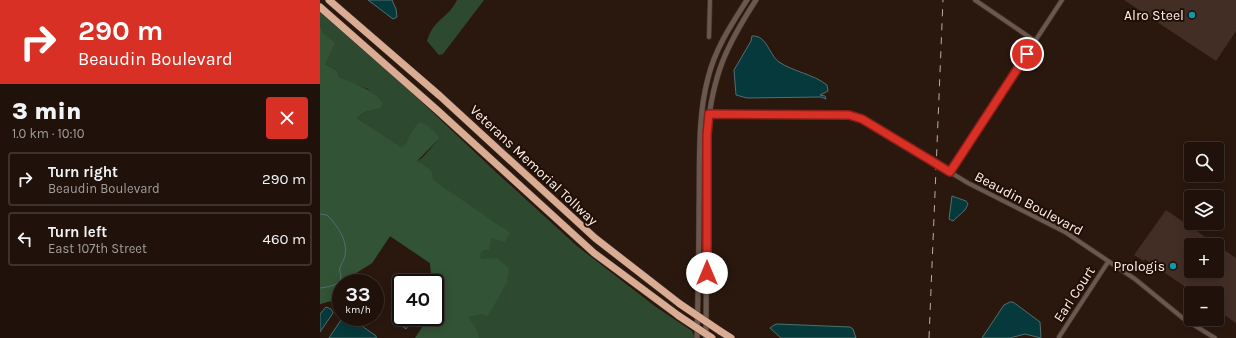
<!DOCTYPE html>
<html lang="en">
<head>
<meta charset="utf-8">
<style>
  body { margin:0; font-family:Karla,sans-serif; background:#281b14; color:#f1f3f6; height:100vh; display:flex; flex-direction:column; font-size:15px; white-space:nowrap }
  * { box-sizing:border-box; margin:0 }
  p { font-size:13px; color:#a29e9d }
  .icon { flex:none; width:22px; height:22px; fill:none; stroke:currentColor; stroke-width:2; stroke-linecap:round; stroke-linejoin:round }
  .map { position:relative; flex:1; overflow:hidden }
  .panel { display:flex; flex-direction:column; background:#20120b; width:320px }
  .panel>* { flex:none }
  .guide { background:#d93025; color:#fff; overflow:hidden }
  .fabs { position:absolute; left:864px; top:142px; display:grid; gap:8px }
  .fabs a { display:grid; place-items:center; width:40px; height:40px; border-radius:4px; background:#20120b; box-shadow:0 2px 10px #0003,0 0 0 1px #3d322c; font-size:20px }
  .speed { position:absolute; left:12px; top:274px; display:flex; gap:8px; font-size:20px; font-weight:700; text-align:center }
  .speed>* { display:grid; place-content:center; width:52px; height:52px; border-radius:50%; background:#20120b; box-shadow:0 2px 10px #0003,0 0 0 1px #3d322c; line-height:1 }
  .speed small { font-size:10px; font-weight:400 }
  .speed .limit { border:2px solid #111; border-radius:6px; background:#fff; color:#111 }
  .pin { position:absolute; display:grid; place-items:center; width:34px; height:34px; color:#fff; margin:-17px; border:2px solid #fff; border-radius:50%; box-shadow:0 1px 4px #0007 }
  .me { position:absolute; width:44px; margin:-22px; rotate:0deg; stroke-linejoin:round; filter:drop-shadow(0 0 3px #0008) }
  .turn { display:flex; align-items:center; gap:14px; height:84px; padding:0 12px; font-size:18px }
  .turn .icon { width:52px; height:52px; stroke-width:2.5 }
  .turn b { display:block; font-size:28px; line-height:34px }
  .round { display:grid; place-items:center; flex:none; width:42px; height:42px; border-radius:4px; background:#281b14 }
  .head { display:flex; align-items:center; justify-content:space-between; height:68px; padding:0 12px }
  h1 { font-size:24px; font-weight:800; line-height:30px }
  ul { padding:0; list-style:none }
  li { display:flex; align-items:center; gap:12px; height:54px; margin:0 8px 6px; padding:0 4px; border:2px solid #3d322c; border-radius:4px }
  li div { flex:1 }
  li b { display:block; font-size:15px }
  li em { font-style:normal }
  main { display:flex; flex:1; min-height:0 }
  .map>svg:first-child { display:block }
  .green { fill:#2d4a30 }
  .forest { fill:#325336 }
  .water { fill:#06393b; stroke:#507070 }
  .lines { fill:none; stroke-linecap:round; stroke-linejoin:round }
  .stream { stroke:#507070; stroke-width:1 }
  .building { fill:#432e26 }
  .minor-casing { stroke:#433229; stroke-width:5.5 }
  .tertiary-casing { stroke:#433229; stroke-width:6 }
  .motorway-casing { stroke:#433229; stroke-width:8 }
  .minor { stroke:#6a584f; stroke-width:4 }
  .tertiary { stroke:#6a584f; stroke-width:5 }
  .motorway { stroke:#d9ac93; stroke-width:7 }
  .rail { stroke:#bcaca5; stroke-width:1; stroke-dasharray:7 7; stroke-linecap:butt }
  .motorway-bridge-casing { stroke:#433229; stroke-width:8; stroke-linecap:butt }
  .motorway-bridge { stroke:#d9ac93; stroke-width:7 }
  .route-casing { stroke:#8d1f18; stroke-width:10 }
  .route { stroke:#d93025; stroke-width:7 }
  .culture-dot { fill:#0f9aa8; stroke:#200f07; stroke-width:1.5 }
  .labels { text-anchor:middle; stroke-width:4; stroke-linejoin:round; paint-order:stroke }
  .poi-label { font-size:14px; fill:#fef0ea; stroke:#200f07; text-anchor:end }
  .street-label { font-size:14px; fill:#fef0ea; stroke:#200f07 }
</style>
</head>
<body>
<main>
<section class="panel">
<div class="guide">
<div class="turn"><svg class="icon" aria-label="right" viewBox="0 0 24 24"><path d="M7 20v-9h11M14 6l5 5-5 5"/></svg><div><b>290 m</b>Beaudin Boulevard</div></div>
</div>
<div class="head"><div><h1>3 min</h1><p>1.0 km · 10:10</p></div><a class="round" style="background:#d93025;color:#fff"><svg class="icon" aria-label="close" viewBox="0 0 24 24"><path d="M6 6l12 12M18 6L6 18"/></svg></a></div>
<ul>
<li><svg class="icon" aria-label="right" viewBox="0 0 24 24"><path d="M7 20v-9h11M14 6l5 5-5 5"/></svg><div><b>Turn right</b><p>Beaudin Boulevard</p></div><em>290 m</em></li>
<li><svg class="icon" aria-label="left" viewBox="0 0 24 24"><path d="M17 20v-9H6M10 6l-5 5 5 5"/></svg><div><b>Turn left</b><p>East 107th Street</p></div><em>460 m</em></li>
</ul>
</section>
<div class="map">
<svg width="916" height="338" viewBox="0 0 916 338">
  <rect width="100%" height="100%" fill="#2a180f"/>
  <path class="green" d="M137,0h27l-41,54 -4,1 -12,-14c7,-23 21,-22 30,-41z
    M0,11l71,62 107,101 79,72 79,61 36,24 3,7h-280l14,-21h6v-34h-3l-2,-20 -40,-27 -18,27 -16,10 -7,10h-8v12l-3,4 -18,5 97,-143 5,-3 18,-20 -28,-4 -10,15 -45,-31 8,-6 15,-4 -12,-19 -18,-6 -11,-6 -1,-6 -13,-7 -1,-30 -4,-10z"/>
  <path class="forest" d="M0,24l4,10 11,9 -10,21 13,7 1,6c16,8 33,11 44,26l-2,5 -16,4 -8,6 45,30c7,-7 10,-20 18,-26l8,4 12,12 -23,23 14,9 2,10 77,53 -5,9 -14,-4 -2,12h-6l-3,4 1,5 16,-1 12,10 -2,14 -19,34 -6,-2 -14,3 9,14 2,7h-64l14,-21h6v-34h-3l-2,-20 -40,-27 -18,27 -16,10 -7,10h-8v12l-3,4 -18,5z"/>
  <path class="water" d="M48,0h24l4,9 1,8 -4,2z
    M432,36c15,-1 17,19 27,26 15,10 34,12 48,23l1,6 -8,4 5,1 1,3 -5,-2 -74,1 -11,-3 -2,-25 17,-29z
    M632,196l14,5 2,3 -3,6 -12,11 -4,-2z
    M690,302h3l27,20 1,16 -16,-4 -15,4h-28l22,-33z
    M6,307l5,2 2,4 -13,19v-18z
    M77,309l4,3v5h7l4,3 -6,9 -15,-11z
    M23,317c12,2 22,12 32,18l2,3h-48z
    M457,324l73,3 3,2 3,9h-75l-11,-10 4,-3z"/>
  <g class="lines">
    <path class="stream" d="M0,214l7,1c10,10 21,25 18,41 -1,4 -4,8 -5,12 -1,3 1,6 1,9 -1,9 -14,10 -21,11"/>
  </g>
  <path class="building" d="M804,0h112v31l-20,30z
    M846,210l51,35h-26v26h26v-26l19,13v65l-16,-11v1l-3,-2v-18h-23l-49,-34 -1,2 -10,-6z"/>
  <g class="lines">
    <g class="minor-casing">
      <path id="minor" d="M655,0l60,41
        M389,37l1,-37
        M382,113l147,2 13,4 106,64 97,49 70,47 49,40 31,19
        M629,172l113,-172
        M739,337l49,-75"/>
    </g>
    <g class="tertiary-casing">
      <path id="tertiary" d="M377,338c1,-43 2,-87 2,-130 1,-43 -2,-89 9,-130 7,-29 23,-53 39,-78
        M386,338l1,-206c6,-57 18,-84 49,-132"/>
    </g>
    <g class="motorway-casing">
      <path id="motorway" d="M9,0l111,96 155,142 85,66
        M0,7l117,103 157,143 85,63
        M400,331l11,7"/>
    </g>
    <use href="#minor" class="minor"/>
    <use href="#tertiary" class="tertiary"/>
    <use href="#motorway" class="motorway"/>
    <path class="rail" d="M609,338l14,-338"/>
    <g class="motorway-bridge-casing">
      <path id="motorway-bridge" d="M360,304l40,27
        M359,316l33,22"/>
    </g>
    <use href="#motorway-bridge" class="motorway-bridge"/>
  </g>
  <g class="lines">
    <g class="route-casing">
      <path id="route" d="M387,273v-138l2,-21 140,1 13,4 88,53 77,-118"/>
    </g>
    <use href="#route" class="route"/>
  </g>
  <g class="culture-dot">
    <circle cx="872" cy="15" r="4"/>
    <circle cx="853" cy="266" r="4"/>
  </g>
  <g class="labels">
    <g class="poi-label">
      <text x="864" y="20">Alro Steel</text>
      <text x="845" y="271">Prologis</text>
    </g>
    <g class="street-label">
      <text transform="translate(214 165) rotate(43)" y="5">Veterans Memorial Tollway</text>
      <text transform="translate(709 203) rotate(28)" y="5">Beaudin Boulevard</text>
      <text transform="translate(754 294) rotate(-57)" y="5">Earl Court</text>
    </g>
  </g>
</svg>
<div class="fabs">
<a><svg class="icon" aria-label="search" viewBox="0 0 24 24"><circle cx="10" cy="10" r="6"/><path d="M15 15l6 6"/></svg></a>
<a><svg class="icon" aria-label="layers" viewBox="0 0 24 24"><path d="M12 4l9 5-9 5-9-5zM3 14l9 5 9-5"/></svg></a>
<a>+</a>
<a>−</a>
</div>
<div class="speed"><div>33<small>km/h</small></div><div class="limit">40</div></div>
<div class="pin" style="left:707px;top:54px;background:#d93025"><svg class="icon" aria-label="arrive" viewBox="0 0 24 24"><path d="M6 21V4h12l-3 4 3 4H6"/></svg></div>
<svg class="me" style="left:387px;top:273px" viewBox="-20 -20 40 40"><circle r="19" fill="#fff"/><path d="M0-13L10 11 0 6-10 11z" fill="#d93025"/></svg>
</div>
</main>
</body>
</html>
